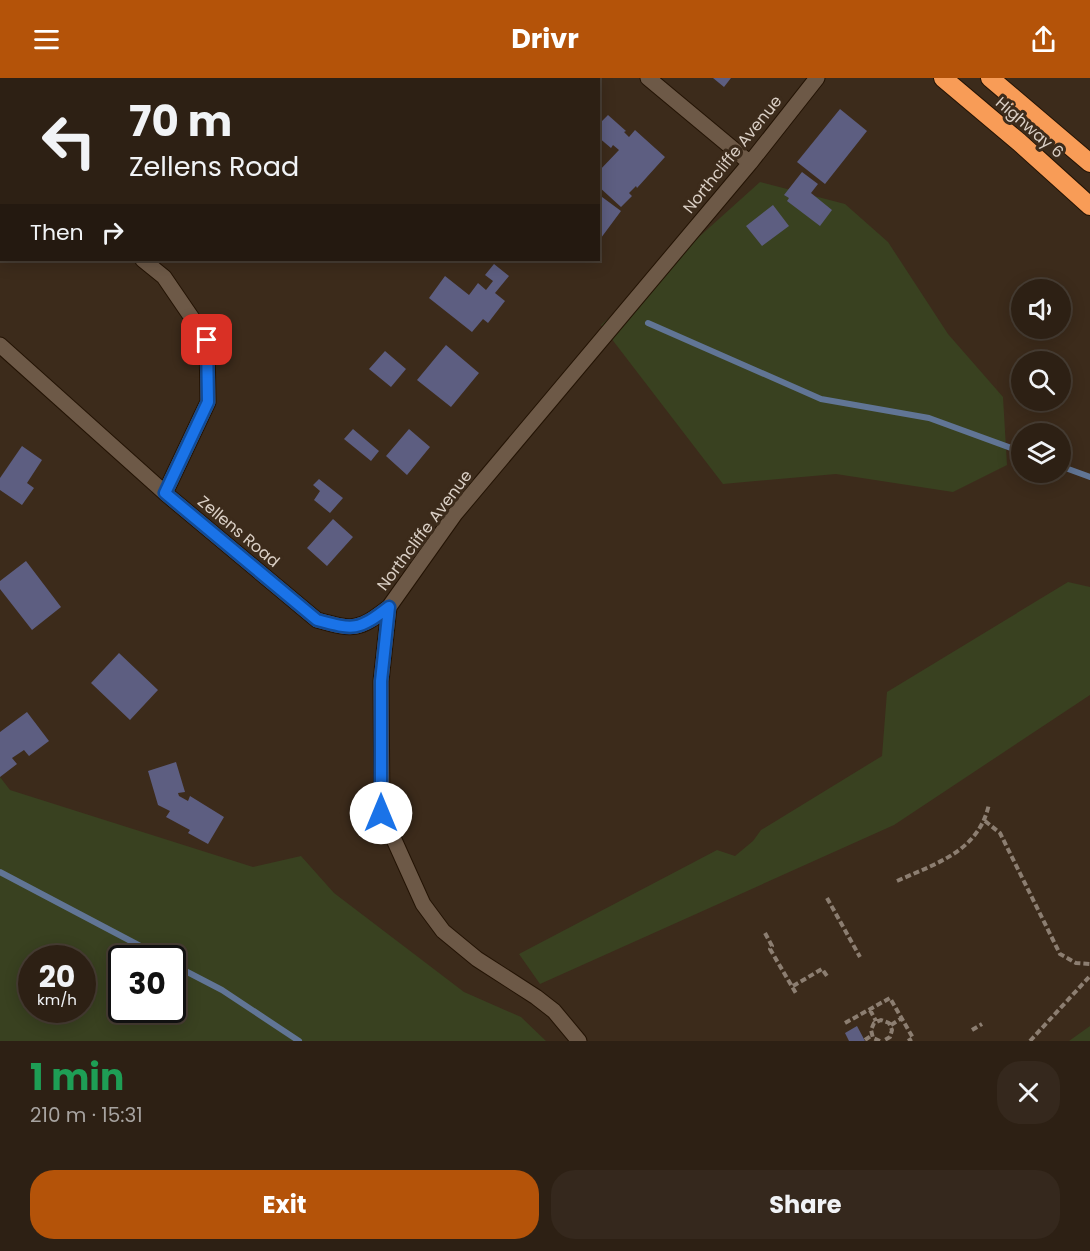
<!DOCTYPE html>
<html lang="en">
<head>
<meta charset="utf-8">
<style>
  body { margin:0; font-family:Poppins,sans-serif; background:#35281d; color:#f1f3f6; height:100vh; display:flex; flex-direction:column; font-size:22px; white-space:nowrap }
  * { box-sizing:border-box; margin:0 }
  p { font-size:20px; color:#a7a3a0 }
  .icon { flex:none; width:33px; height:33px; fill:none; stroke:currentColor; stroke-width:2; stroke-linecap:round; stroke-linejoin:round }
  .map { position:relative; height:963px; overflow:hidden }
  .panel { display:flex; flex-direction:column; background:#2d2014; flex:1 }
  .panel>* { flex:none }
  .guide { position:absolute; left:0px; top:0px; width:600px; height:183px; box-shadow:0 3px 15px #0003,0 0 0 2px #483e34; background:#2d2014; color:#f1f3f6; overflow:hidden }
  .tools { position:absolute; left:1011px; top:201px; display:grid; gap:12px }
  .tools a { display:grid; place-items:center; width:60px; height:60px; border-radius:50%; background:#2d2014; box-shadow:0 3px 15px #0003,0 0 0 2px #483e34; font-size:30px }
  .speed { position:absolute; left:18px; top:867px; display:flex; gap:12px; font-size:30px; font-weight:700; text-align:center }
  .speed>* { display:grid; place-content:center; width:78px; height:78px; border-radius:50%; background:#2d2014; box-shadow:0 3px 15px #0003,0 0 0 2px #483e34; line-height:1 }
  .speed small { font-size:15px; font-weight:400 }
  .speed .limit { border:3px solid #111; border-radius:9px; background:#fff; color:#111 }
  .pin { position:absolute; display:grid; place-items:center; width:51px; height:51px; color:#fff; margin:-26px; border-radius:12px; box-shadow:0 3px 9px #0006 }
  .me { position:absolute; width:66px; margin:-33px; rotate:0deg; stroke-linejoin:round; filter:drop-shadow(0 0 4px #0008) }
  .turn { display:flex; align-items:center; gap:21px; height:126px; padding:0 30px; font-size:27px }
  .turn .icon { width:78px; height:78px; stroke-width:2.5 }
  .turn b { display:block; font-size:42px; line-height:51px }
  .then { display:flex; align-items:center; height:57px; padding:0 30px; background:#0003; gap:12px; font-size:22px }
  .round { display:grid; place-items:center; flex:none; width:63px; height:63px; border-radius:24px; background:#35281d }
  .overview { display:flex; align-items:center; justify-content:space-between; height:102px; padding:0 30px }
  h1 { font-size:36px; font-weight:700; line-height:45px; color:#1e9e55 }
  .primary-button { display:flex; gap:12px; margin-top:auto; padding:12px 30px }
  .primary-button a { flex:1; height:69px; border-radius:24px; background:#b45309; color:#fff; font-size:24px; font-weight:700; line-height:69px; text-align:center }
  .primary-button a+a { background:#35281d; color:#f1f3f6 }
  header { display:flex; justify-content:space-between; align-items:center; height:78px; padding:0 30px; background:#b45309; color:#fff; font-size:27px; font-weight:700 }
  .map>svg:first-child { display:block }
  .green { fill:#394120; fill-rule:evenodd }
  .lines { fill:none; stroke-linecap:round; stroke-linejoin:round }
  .stream { stroke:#617595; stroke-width:6 }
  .building { fill:#5d5e81 }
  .minor-casing { stroke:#231304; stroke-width:17 }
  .highway-casing { stroke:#231304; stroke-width:20 }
  .path { stroke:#8c7e71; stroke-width:4; stroke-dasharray:6 3; stroke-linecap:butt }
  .minor { stroke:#6d5947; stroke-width:15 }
  .highway { stroke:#f89c57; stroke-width:18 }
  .route-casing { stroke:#114b97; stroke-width:15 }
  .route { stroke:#1a73e8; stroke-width:10 }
  .labels { text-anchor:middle; stroke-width:6; stroke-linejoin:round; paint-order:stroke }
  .street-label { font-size:16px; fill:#dacfc5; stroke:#3c2b1b }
</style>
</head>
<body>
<header><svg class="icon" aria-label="menu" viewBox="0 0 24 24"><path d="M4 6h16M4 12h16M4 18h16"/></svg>Drivr<svg class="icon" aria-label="share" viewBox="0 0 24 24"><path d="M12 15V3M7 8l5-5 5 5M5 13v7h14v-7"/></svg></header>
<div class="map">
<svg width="1090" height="963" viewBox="0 0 1090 963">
  <rect width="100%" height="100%" fill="#3c2b1b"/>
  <path class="green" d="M760,104l85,22 43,38 60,92 55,63 4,68 -54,27 -117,-18 -113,10 -122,-159z
    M1068,504l22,5v108l-196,130 -354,159 -21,-30 198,-104 18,6 18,-15 8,-11 121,-74 5,-64z
    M0,699l10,13 243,77 48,-11 33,37 130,99 57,25 25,24h-546zM32,880h50v52h-50zM122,880h50v52h-50z
    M1090,948v15h-21z"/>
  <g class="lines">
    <path class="stream" d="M648,245l173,76 108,19 93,34
      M1060,388l30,11
      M0,794l163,86
      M172,886l50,26 77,51"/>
  </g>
  <path class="building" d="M713,0h18l-7,9z
    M840,31l27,22 -42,53 -28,-22z
    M608,37l18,16 -2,1 5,5 6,-7 30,27 -28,31 -1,-2 -7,7 3,3 -11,11 -23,-21v-14l21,-22 -6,-5 -2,3 -13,-11v-12z
    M802,94l16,12 -7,9 21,17 -12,16 -33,-25 2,-3 -5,-3z
    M598,116l23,17 -23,31z
    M773,127l16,21 -27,20 -16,-20z
    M494,186l15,12 -14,17 10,8 -17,22 -5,-4 -11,13 -43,-34 16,-22 24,19 9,-12 8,7 7,-9 -8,-6z
    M446,267l33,28 -28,34 -34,-27z
    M385,273l21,18 -15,18 -22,-18z
    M353,351l26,22 -8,10 -27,-22z
    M409,351l21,18 -23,28 -21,-19z
    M22,368l20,14 -15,23 7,5 -12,17 -22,-15v-12z
    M319,401l24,19 -13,15 -16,-13 6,-9 -7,-6z
    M333,441l20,18 -26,29 -20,-18z
    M26,483l35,46 -29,23 -32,-41v-8z
    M119,575l39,37 -28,30 -39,-37z
    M27,634l22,29 -20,15 -5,-6 -12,8 5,6 -17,13v-45z
    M176,684l9,30 -7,1 1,3 9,5 2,-5 34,21 -16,27 -20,-11 2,-3 -24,-13 4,-6 -12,-6 -10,-34z
    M857,948l8,15h-16l-4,-8z"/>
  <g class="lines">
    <g class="minor-casing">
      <path id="minor" d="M648,0l102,85
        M0,66l2,1
        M143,182l21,17 43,63 1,62 -43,91
        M0,267l165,148 152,127c37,10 41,11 72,-13
        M579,963l-25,-30 -18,-14 -59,-38 -34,-28 -20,-27 -41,-91 -1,-132 8,-74 66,-93 295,-351 67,-85"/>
    </g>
    <g class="highway-casing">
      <path id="highway" d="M943,0l76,64 71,64
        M990,0l100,85"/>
    </g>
    <path class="path" d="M985,743l15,12 60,121 16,9 14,1
      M897,803c40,-18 82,-30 92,-77
      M827,820l33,59
      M765,855l7,13 -2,3 27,46
      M793,908l29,-17 5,7
      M870,932l6,11
      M845,945l45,-25 23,40 -5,3
      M891,947l11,-7
      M972,952l10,-6
      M865,962l7,-5
      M880,963l-7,-3 -2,-8 3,-7 7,-3 8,3 3,7 -2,7 -7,4
      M1030,963l60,-65"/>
    <use href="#minor" class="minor"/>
    <use href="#highway" class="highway"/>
  </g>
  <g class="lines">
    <g class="route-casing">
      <path id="route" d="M207,262l1,62 -43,91 152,127c37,10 41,11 72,-13l-8,74v132"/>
    </g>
    <use href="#route" class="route"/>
  </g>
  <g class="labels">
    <g class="street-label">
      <text transform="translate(1030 49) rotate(41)" y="6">Highway 6</text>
      <text transform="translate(732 76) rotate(-51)" y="6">Northcliffe Avenue</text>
      <text transform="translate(424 452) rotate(-53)" y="6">Northcliffe Avenue</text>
      <text transform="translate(239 453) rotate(40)" y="6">Zellens Road</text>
    </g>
  </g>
</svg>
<div class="tools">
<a><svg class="icon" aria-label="sound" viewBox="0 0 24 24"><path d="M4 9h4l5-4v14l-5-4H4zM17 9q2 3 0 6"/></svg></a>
<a><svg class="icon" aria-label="search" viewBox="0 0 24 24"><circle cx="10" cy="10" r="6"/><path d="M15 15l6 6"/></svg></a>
<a><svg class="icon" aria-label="layers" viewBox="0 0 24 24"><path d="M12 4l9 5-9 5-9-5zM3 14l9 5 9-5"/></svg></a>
</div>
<div class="speed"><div>20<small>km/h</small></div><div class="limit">30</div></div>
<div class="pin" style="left:207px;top:262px;background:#d93025"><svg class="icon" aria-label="arrive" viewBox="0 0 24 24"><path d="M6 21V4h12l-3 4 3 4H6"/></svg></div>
<svg class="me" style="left:381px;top:735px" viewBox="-20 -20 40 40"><circle r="19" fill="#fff"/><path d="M0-13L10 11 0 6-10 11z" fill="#1a73e8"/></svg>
<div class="guide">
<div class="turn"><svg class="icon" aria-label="left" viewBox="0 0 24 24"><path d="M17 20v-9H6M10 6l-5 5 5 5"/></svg><div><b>70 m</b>Zellens Road</div></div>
<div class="then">Then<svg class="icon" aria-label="right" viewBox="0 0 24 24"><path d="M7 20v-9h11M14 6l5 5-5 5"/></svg></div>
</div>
</div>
<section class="panel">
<div class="overview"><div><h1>1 min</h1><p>210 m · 15:31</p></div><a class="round"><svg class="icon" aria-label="close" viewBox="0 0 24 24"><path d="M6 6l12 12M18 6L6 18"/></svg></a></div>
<div class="primary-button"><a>Exit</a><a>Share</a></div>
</section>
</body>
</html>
